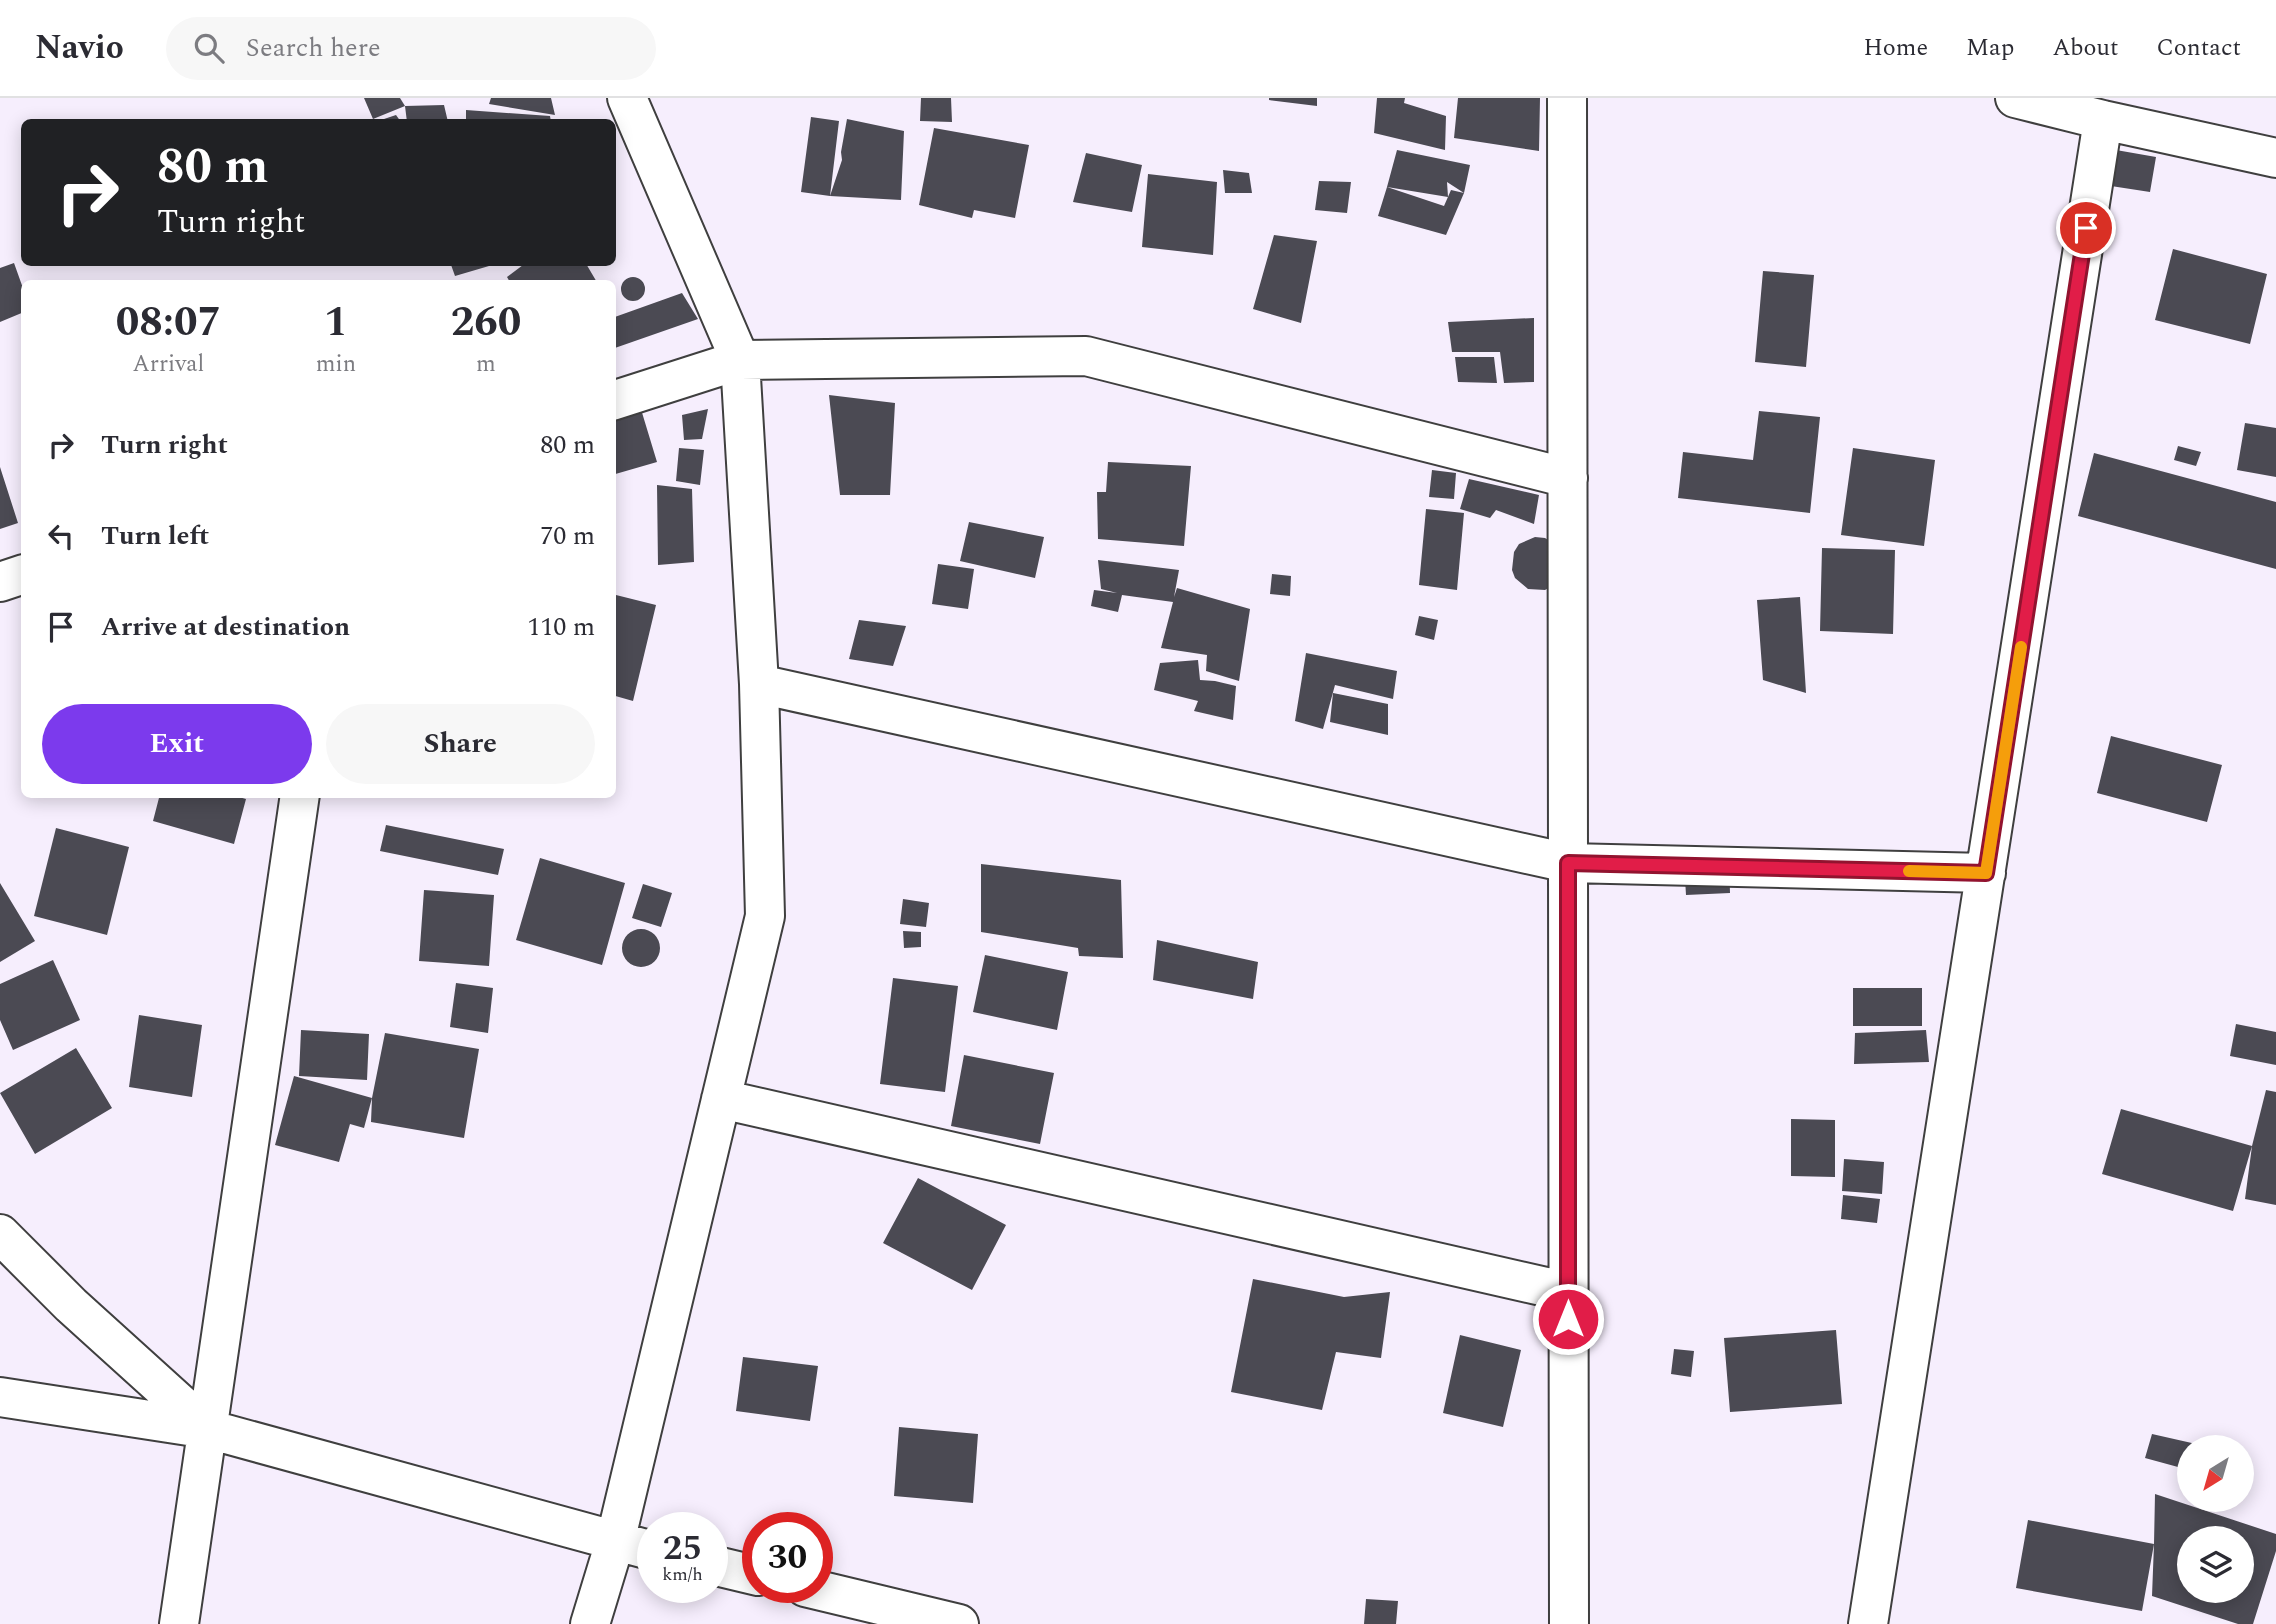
<!DOCTYPE html>
<html lang="en">
<head>
<meta charset="utf-8">
<style>
  body { margin:0; font-family:Spectral,serif; background:#f7f7f7; color:#2b2b33; height:100vh; display:flex; flex-direction:column; font-size:26px; white-space:nowrap }
  * { box-sizing:border-box; margin:0 }
  p { font-size:23px; color:#7c7c81 }
  .icon { flex:none; width:38px; height:38px; fill:none; stroke:currentColor; stroke-width:2; stroke-linecap:round; stroke-linejoin:round }
  .map { position:relative; flex:1; overflow:hidden }
  .sheet { position:absolute; left:21px; top:182px; width:595px; height:518px; display:flex; flex-direction:column; background:#fff; border-radius:10px; box-shadow:0 4px 18px #0003 }
  .sheet>* { flex:none }
  .hud { position:absolute; left:21px; top:21px; width:595px; height:147px; border-radius:10px; box-shadow:0 4px 18px #0003; background:#202124; color:#fff; overflow:hidden }
  .needle { width:46px; rotate:217deg }
  .tools { position:absolute; left:2177px; top:1337px; display:grid; gap:14px }
  .tools a { display:grid; place-items:center; width:77px; height:77px; border-radius:50%; background:#fff; box-shadow:0 4px 18px #0003; font-size:35px }
  .speed { position:absolute; left:637px; top:1414px; display:flex; gap:14px; font-size:35px; font-weight:700; text-align:center }
  .speed>* { display:grid; place-content:center; width:91px; height:91px; border-radius:50%; background:#fff; box-shadow:0 4px 18px #0003; line-height:1 }
  .speed small { font-size:18px; font-weight:400 }
  .speed .limit { border:10px solid #d22; background:#fff; color:#111 }
  .pin { position:absolute; display:grid; place-items:center; width:60px; height:60px; color:#fff; margin:-30px; border:4px solid #fff; border-radius:50%; box-shadow:0 2px 7px #0007 }
  .me { position:absolute; width:77px; margin:-38px; rotate:0deg; stroke-linejoin:round; filter:drop-shadow(0 0 5px #0008) }
  .turn { display:flex; align-items:center; gap:24px; height:147px; padding:0 21px; font-size:32px }
  .turn .icon { width:91px; height:91px; stroke-width:2.5 }
  .turn b { display:block; font-size:49px; line-height:60px }
  .eta { display:flex; justify-content:space-evenly; align-items:center; height:119px; text-align:center }
  .eta b { font-size:42px; font-weight:700; line-height:49px }
  .cta { display:flex; gap:14px; margin-top:auto; padding:14px 21px }
  .cta a { flex:1; height:80px; border-radius:42px; background:#7c3aed; color:#fff; font-size:28px; font-weight:700; line-height:80px; text-align:center }
  .cta a+a { background:#f7f7f7; color:#2b2b33 }
  ul { padding:0; list-style:none }
  li { display:flex; align-items:center; gap:21px; height:91px; padding:0 21px }
  li div { flex:1 }
  li b { display:block; font-size:26px }
  li em { font-style:normal }
  header { display:flex; align-items:center; gap:42px; box-sizing:border-box; height:98px; padding:0 35px; background:#fff; border-bottom:2px solid #e1e1e2 }
  header strong { font-size:33px }
  nav { display:flex; gap:38px; margin-inline-start:auto; font-size:24px }
  .search { width:490px; height:63px; background:#f7f7f7; display:flex; align-items:center; gap:18px; box-sizing:border-box; padding:0 24px; border-radius:38px; color:#7c7c81; font-size:26px }
  .map>svg:first-child { display:block }
  .building { fill:#4b4a53; fill-rule:evenodd }
  .lines { fill:none; stroke-linecap:round; stroke-linejoin:round }
  .minor-casing { stroke:#3f3f3f; stroke-width:42 }
  .minor { stroke:#fff; stroke-width:38 }
  .route-casing { stroke:#92132f; stroke-width:18 }
  .route { stroke:#e11d48; stroke-width:12 }
  .slow { stroke:#f59e0b; stroke-width:12 }
</style>
</head>
<body>
<header>
<strong>Navio</strong>
<div class="search"><svg class="icon" aria-label="search" viewBox="0 0 24 24"><circle cx="10" cy="10" r="6"/><path d="M15 15l6 6"/></svg>Search here</div>
<nav><a>Home</a><a>Map</a><a>About</a><a>Contact</a></nav>
</header>
<div class="map">
<svg width="2276" height="1526" viewBox="0 0 2276 1526">
  <rect width="100%" height="100%" fill="#f6eefd"/>
  <path class="building" d="M364,0h36l5,8 -32,13z
    M491,0h60l4,17 -66,-11z
    M921,0h30l1,24 -32,-1z
    M1269,0h48v8l-48,-6z
    M1377,0h28l-1,5 42,13 -1,34 -71,-17z
    M1458,0h82l-1,53 -85,-13z
    M444,7l4,17h-41l-2,-16z
    M466,12l84,6 1,6h-85z
    M396,17l5,7h-26z
    M811,19l28,4 -9,75 12,-36 -1,-8 6,-33 57,12 -3,69 -71,-4 -29,-4z
    M934,30l95,17 -14,73 -41,-8 -2,8 -53,-13z
    M1397,52l73,15 -6,28 -17,-11 1,15 -61,-10z
    M2116,52l40,7 -6,35 -39,-6z
    M1086,55l56,12 -10,47 -59,-10z
    M1223,72l26,3 3,20h-27z
    M1148,76l69,8 -4,73 -71,-8z
    M1319,83l32,1 -4,31 -32,-3z
    M1387,89l57,19 7,-16 13,3 -18,42 -68,-19z
    M1274,137l43,6 -16,82 -48,-14z
    M2173,151l94,25 -17,70 -95,-24z
    M450,164h37l2,4 -34,10z
    M527,164h58l13,22h-87l-4,-7z
    M14,165l10,28v21l-24,10v-54z
    M1763,173l51,4 -8,92 -51,-5z
    M621 191a12 12 0 1 1 24 0a12 12 0 1 1-24 0Z
    M682,195l16,26 -86,30v-31z
    M1534,220v64l-30,1 -4,-31h-48l-4,-30z
    M1455,259h39l3,26 -39,-1z
    M829,297l66,8 -5,92h-50z
    M640,308l17,56 -45,13v-61z
    M708,311l-6,30 -18,1 -2,-25z
    M1759,313l61,6 -10,96 -132,-15 5,-46 70,8z
    M2245,325l31,5v49l-39,-7z
    M2178,348l23,6 -5,14 -22,-6z
    M679,350l25,2 -4,35 -24,-4z
    M1853,350l82,12 -11,86 -83,-11z
    M2094,355l182,49v67l-198,-53z
    M1108,364l83,4 -7,80 -86,-7 -1,-47h9z
    M0,369l18,56 -18,6z
    M1432,372l24,3 -2,26 -25,-2z
    M1469,381l70,16 -5,29 -38,-14 -6,8 -30,-9z
    M657,387l35,4 2,73 -36,3z
    M1426,411l38,4 -7,77 -38,-5z
    M969,424l75,15 -9,41 -75,-17z
    M1535,439l10,1 8,5 -1,43 -7,4 -17,-1 -13,-11 -3,-8 2,-18 5,-8z
    M1822,450l73,2 -2,84 -73,-3z
    M1098,462l81,10 -5,27 3,-9 73,21 -11,72 -33,-10 1,-16 -46,-7 12,-46 -51,-7 -4,17 -27,-6 3,-16 23,3 -16,-4z
    M938,466l36,5 -6,40 -36,-5z
    M1272,476l19,2 -1,20 -20,-2z
    M612,496l44,11 -23,96 -21,-6z
    M1800,499l6,96 -43,-13 -6,-80z
    M1419,518l19,4 -4,20 -19,-5z
    M859,522l47,6 -13,40 -44,-7z
    M1306,555l91,18 -4,28 -58,-14 -12,44 -28,-8z
    M1198,562l2,20 15,1 21,5 -3,34 -39,-9 4,-10 -44,-11 6,-27z
    M1333,595l55,11v31l-58,-13z
    M2111,638l111,29 -15,57 -110,-29z
    M160,696h68l18,5 -12,45 -81,-23z
    M386,727l118,24 -6,26 -118,-24z
    M56,730l73,19 -22,88 -73,-19z
    M540,760l85,25 -23,82 -86,-25z
    M1729,762l1,33 -44,2 -2,-33z
    M981,766l140,16 2,78 -44,-2 -1,-8 -97,-16z
    M0,785l35,58 -35,21z
    M643,786l29,9 -11,34 -29,-9z
    M424,792l70,5 -5,71 -70,-5z
    M903,801l26,4 -3,24 -26,-3z
    M622 850a19 19 0 1 1 38 0a19 19 0 1 1-38 0Z
    M903,833l18,1v15l-17,1z
    M1157,842l101,22 -5,37 -100,-19z
    M985,857l83,17 -11,58 -84,-18z
    M53,862l27,60 -67,30 -13,-30v-36z
    M893,880l65,8 -13,106 -65,-8z
    M456,885l37,5 -5,45 -38,-6z
    M1853,890h69v38h-69z
    M139,917l63,10 -10,72 -63,-10z
    M2236,926l40,8v33l-46,-9z
    M301,932l68,4 -2,46 -68,-4z
    M1926,932l3,32 -75,2 1,-31z
    M385,935l94,16 -15,89 -93,-16 1,-24z
    M76,950l36,60 -77,46 -35,-61z
    M964,957l90,18 -14,71 -89,-18z
    M294,978l78,22 -8,30 -14,-4 -11,38 -64,-17z
    M2266,992l10,2v113l-31,-6 7,-53 -19,65 -131,-37 19,-65 131,37z
    M1791,1021l44,1v57l-44,-1z
    M1844,1061l40,3 -2,32 -40,-3z
    M918,1080l88,47 -34,65 -89,-47z
    M1843,1097l37,4 -3,24 -36,-4z
    M1253,1181l91,18 46,-5 -9,66 -45,-6 -14,58 -91,-18z
    M1836,1232l6,74 -112,8 -6,-74z
    M1460,1237l61,15 -18,77 -60,-14z
    M1674,1251l20,2 -3,26 -20,-3z
    M743,1259l75,9 -8,55 -74,-10z
    M899,1329l79,7 -5,69 -79,-7z
    M2152,1336l53,12v1h-16v23l-44,-12z
    M2155,1396l121,40v17l-23,73h-15l-86,-28 2,-52 -12,67 -126,-23 12,-68 126,24zM2189,1440h53v53h-53z
    M1366,1501l32,2 -2,23h-32z"/>
  <g class="lines">
    <g class="minor-casing">
      <path id="minor" d="M1567,0l2,1526
        M2103,22l173,38
        M612,303l128,-41 346,-4 482,122
        M0,484l24,-8
        M759,586l809,179 418,10
        M721,1001l847,193
        M0,1136l71,71 137,124
        M0,1299l208,32 445,122
        M712,1467l46,11
        M805,1489l154,37
        M179,1526l121,-830
        M590,1526l25,-82 150,-626 -6,-232 -19,-324 -113,-262
        M1868,1526l235,-1504 -88,-22"/>
    </g>
    <use href="#minor" class="minor"/>
  </g>
  <g class="lines">
    <g class="route-casing">
      <path id="route" d="M1568,1221v-456l418,10 100,-645"/>
    </g>
    <use href="#route" class="route"/>
    <path class="slow" d="M1909,773l77,2 35,-226"/>
  </g>
</svg>
<div class="tools">
<a><svg class="needle" viewBox="-14 -14 28 28"><path d="M0-13l5 13h-10z" fill="#e53935"/><path d="M0 13l5-13h-10z" fill="#7c7c81"/></svg></a>
<a><svg class="icon" aria-label="layers" viewBox="0 0 24 24"><path d="M12 4l9 5-9 5-9-5zM3 14l9 5 9-5"/></svg></a>
</div>
<div class="speed"><div>25<small>km/h</small></div><div class="limit">30</div></div>
<div class="pin" style="left:2086px;top:130px;background:#d93025"><svg class="icon" aria-label="arrive" viewBox="0 0 24 24"><path d="M6 21V4h12l-3 4 3 4H6"/></svg></div>
<svg class="me" style="left:1568px;top:1221px" viewBox="-20 -20 40 40"><circle r="17" fill="#e11d48" stroke="#fff" stroke-width="3"/><path d="M0-11L8 9 0 5-8 9z" fill="#fff"/></svg>
<div class="hud">
<div class="turn"><svg class="icon" aria-label="right" viewBox="0 0 24 24"><path d="M7 20v-9h11M14 6l5 5-5 5"/></svg><div><b>80 m</b>Turn right</div></div>
</div>
<section class="sheet">
<div class="eta">
<div><b>08:07</b><p>Arrival</p></div>
<div><b>1</b><p>min</p></div>
<div><b>260</b><p>m</p></div>
</div>
<ul>
<li><svg class="icon" aria-label="right" viewBox="0 0 24 24"><path d="M7 20v-9h11M14 6l5 5-5 5"/></svg><div><b>Turn right</b></div><em>80 m</em></li>
<li><svg class="icon" aria-label="left" viewBox="0 0 24 24"><path d="M17 20v-9H6M10 6l-5 5 5 5"/></svg><div><b>Turn left</b></div><em>70 m</em></li>
<li><svg class="icon" aria-label="arrive" viewBox="0 0 24 24"><path d="M6 21V4h12l-3 4 3 4H6"/></svg><div><b>Arrive at destination</b></div><em>110 m</em></li>
</ul>
<div class="cta"><a>Exit</a><a>Share</a></div>
</section>
</div>
</body>
</html>
